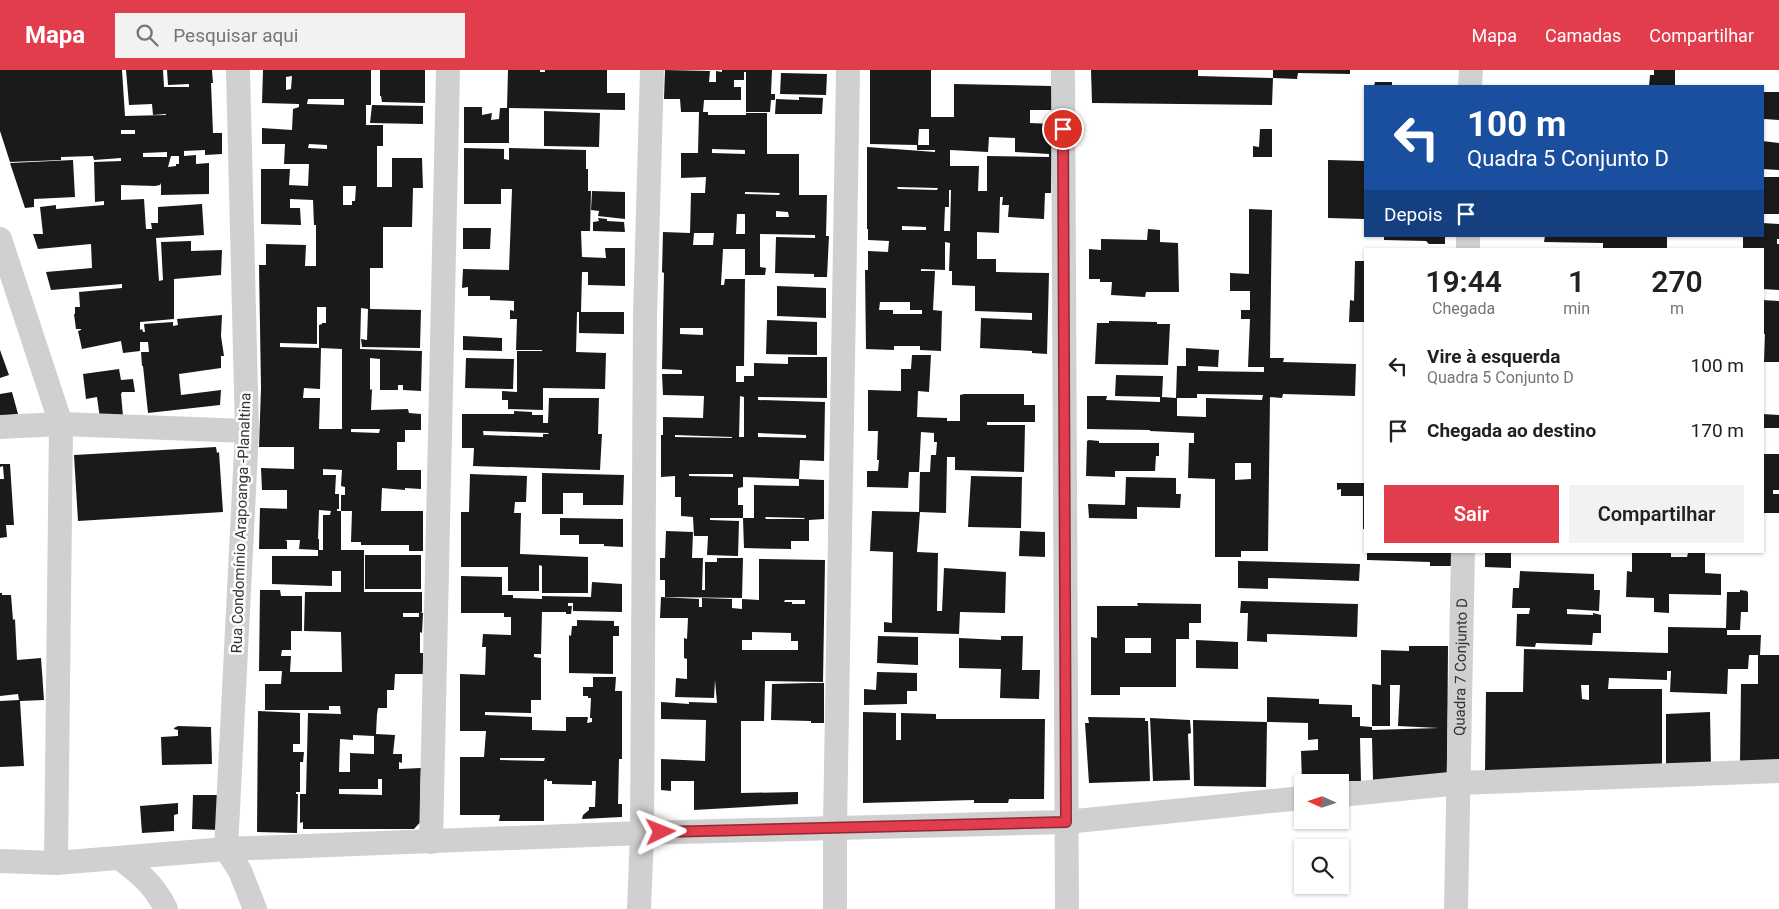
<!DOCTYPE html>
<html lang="pt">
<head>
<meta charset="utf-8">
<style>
  body { margin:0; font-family:Roboto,sans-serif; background:#f2f2f2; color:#202124; height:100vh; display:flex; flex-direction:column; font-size:19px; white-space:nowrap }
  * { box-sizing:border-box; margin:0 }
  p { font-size:16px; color:#757577 }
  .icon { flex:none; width:28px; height:28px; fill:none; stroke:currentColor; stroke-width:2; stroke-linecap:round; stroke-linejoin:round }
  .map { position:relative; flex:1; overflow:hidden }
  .details { position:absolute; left:1364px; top:178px; width:400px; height:305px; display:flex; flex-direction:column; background:#fff; border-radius:0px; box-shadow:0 1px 4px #0004 }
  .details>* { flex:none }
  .banner { position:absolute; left:1364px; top:15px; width:400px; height:152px; border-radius:0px; box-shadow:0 1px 4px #0004; background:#1a4fa0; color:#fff; overflow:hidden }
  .needle { width:32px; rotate:273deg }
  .buttons { position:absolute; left:1294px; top:704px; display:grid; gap:10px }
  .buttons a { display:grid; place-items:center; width:55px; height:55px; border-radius:0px; background:#fff; box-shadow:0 1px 4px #0004; font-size:25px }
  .pin { position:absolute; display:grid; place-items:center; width:42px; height:42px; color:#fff; margin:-21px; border:2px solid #fff; border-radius:50%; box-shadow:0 1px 5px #0007 }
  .me { position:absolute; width:55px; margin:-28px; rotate:88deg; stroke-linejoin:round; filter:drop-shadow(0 0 4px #0008) }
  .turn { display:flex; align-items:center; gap:18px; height:105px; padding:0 20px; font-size:22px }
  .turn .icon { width:65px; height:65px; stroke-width:2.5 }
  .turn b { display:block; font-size:35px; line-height:42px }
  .then { display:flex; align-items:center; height:48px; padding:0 20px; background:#0003; gap:10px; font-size:19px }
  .eta { display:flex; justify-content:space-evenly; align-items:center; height:85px; text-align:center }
  .eta b { font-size:30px; font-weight:600; line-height:35px }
  .primary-button { display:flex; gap:10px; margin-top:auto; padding:10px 20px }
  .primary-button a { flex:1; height:58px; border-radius:0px; background:#e13d4d; color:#fff; font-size:20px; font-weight:600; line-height:58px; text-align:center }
  .primary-button a+a { background:#f2f2f2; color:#202124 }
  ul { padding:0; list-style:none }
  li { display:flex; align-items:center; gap:15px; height:65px; padding:0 20px }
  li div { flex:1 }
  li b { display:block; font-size:19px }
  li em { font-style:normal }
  header { display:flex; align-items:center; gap:30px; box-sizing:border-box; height:70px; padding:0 25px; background:#e13d4d; color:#fff }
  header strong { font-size:24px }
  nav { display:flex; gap:28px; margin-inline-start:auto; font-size:18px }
  .search { width:350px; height:45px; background:#f2f2f2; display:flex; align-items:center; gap:12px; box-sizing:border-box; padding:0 18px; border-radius:0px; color:#757577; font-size:19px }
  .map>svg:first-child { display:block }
  .building { fill:#1a1a1a; fill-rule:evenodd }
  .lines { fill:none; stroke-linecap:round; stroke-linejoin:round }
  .minor { stroke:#d0d0d0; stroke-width:24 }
  .route-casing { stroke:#922832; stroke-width:12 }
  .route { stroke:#e13d4d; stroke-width:9 }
  .labels { text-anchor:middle; stroke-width:5; stroke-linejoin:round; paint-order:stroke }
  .street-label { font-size:15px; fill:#333; stroke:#fff }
</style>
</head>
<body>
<header>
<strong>Mapa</strong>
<div class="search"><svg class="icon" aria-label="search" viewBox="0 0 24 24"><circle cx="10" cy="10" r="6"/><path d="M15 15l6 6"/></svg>Pesquisar aqui</div>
<nav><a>Mapa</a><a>Camadas</a><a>Compartilhar</a></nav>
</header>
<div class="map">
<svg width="1779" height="839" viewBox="0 0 1779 839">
  <rect width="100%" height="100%" fill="#fff"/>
  <path class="building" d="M0,0h122l3,46 41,-1v-1l-13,1 -1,-11 -23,1 -3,-35h37l1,17h25v-3l-21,1 -1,-15h45l1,13h-2l2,50h9v21l-17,1v-5l-21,1v5l12,-1v9l13,-1v31l-48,1v-12l-1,2 -5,1 -34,-1v15l23,-1 2,30h6l-1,-6h7v-16l44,-3 2,31 -48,3 3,43 4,-1 -2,-38 30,-1v10l31,-1 -1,25 -47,4v40l-34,3v8l2,-1 1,3h2l-1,-8 29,-2v4l5,-1 -1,-6 45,-4 -1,21 3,20h-3v12l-42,6 2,21 40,-5 -1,15 -72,8 -5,-47h-1l-1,-14h8l-1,-10h-8v9l-17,2 -2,-12 -39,8 -4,-18 3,-1v-1h-5l-2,-15h1v-7h5l-1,-15 43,-4v-4l-71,6 -5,-18 46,-4 -1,-24 -53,5 -5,-15h10l-3,-27 16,-2v4l48,-4v-4l-9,1 -1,-40 27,-1v-3l-27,2 -1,-4 -32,1v3l-51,2 -10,-31zM121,60h14v4h-14zM167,82v5h-24v-4zM171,86h8v8h-3v2l-8,1z
    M263,0h108v35h-5v20h17v21h-6v41h15v-29h30l1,30h-10l-1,39h-29v41h-13v41l51,1 -1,38 -58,-1 -1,-8 6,1 1,-31 -7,-1 -1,41 62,2 -1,40 -18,-1v-5h-5v5h-18v-31l-10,-1v32l2,-1 -1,21 37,-1 1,4 12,1v16h-16v12h-8v28h24v19l-16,-1v2l-23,-2 -1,23h42v40h-14v-6h-48v-3h-10l1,-31h-11v-16h4v-8l-4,-1 1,-16 -19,-1v6h13l-1,19h4v15h-2v2h4v39h23v42h58v20h-2l3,1 -1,20 -2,-1v21h3v21h-28l-1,16h-7v18h-9l-1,6 -1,20 19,1 -2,19h9v9l-3,-1v7l22,-1 -1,28h6l-1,21 -11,12h-111v-7l-3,1v-29h6l2,-81 33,1 -1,-8h-11v4h-64v-26h16l1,-13h-23l1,-81h20l1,6h21v35h-11v19h-9l-1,6h10l-1,16h52l-1,-40 -37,-1 1,-39h36v-21h-9v15l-60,-2v-28h46v-6l-19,-1 1,-9h-15l2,1v8h-28l1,-41 34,1h1h-8v-19h-25l-1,-22 33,1v-22h-35l2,-59 -2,-123h7v-21l40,1 -1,21h11v-41h-2l-1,-25 -23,-1v9h10l1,17 -40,-1v-55h29l-1,16 19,1 1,-22h-25l1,-20h-23v-16l30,2 1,-21 6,-2v-3l-37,-1zM292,6l-1,13 -5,1v-13zM308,29h36v6l-37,-1zM309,74l18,1v4l-19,-1zM343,116h13l-1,15h-3v4h-9zM317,237h9v16h-4v1l-3,1v23l-39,-1v-4l37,1zM321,278l21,1v80h-23l1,-31h-17l1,-10 16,1zM351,359h29l-1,4 -28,-1zM319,440l12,1 -1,4h-7v35h-4v-11h-1zM403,543h16v4h-16zM353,665l21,1v18l-24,-1v19h-11l1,-33 13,1zM378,709h4v16l-43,-1v-5h39z
    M380,0h45v33l-43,-1 -1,-6h-1z
    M508,0h32v2h5v-2h62v23h18v17l-116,-2v35h-45v-36h18v8l10,-2 -1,7 8,-1 1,-11h7z
    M665,0l45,1 -1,11h7v-11l6,1v-2h50l-1,24h4v6h-4l-1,12h-24v-40h-2v8h-10v7h7v13h-37l-1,12h5v3h38v-2h21v41h32v41h28l-1,41h3l-2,41h-13v-3l-39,-1 1,-36 39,1v-3l-55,-1v33l6,1 -1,7h-20v-26h-22l-2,36h3l1,-6h20l-1,87h-8v16h8v-6h10v-13l34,1v-7h39v41l-69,-1v3l67,2 -1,59 -24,-1 -1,19 -56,-2v10l-5,1v17h5v13h-33v2l29,1 -1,35 -31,-1 1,-19h-14l-1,-19 -12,-1v-19h-6v-21l-14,1v-42h2v-18l40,1 1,-22 -41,-1 -1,-21h20v-4l-20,-1 2,-96 -2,-1 1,-40 27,1 1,-40h14l1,-16 -25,1v-25h17l1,-41h-18l-1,-13h-16zM712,79l33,1v4l-33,-1zM745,122l35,1 -1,2 -34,-1zM776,141l12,1 1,5h-13zM737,144h8v20h-9zM694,163h20l-1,12h-20zM680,258h23v7l-23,-1zM740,326l4,1v40h-5zM758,363l48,2v3l-48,-1zM675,365l28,1 29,1v1l-57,-1zM689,404h44v3l-44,-1z
    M870,0h61v47h23v-33l98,2v24h-22v13l22,1 -1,69h-6l-1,26 -36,-2 1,-12h-7l1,-8h-3l-1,36 -22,-1v27h19v13l53,1 -2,81 -15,-1v-2l-52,-3 1,-30 51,2v-7l-57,-2v-25l-23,-1v-14h-3l1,-28 -5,-1v28l-24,-1v2h14l-2,39 9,1 -1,40 -21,-1v-4h-26v4l-28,-1 -1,-79h3v-19l20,1 1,-11 -21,-1v-11h-1v-82l68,5v-2h-18v-5l-47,-1zM919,59h10v16h-11zM989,67l26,1v14l34,2v3l-62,-1v35h-9l1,-25h-29v-16l38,2zM897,117l41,1 -1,2 -39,-1zM949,120h2l-1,41h-6l1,-24h4zM902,156l24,1v3h-24zM880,232h30v8h12v4h-29v-4h-14z
    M1091,0h107v6l75,2 -1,27 -180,-2z
    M1273,0h77v4l-52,-1 -1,6 -24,-1z
    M1654,0h21v16h-26l1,-11h4z
    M781,3l46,1 -1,21 -46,-1z
    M1375,12h17v4h-18z
    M1763,22h16v28l-15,-1z
    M799,27l24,1 -1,16h-47l1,-15 23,1z
    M372,35l51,1v18l-53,-1z
    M544,41l56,2 -1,34 -55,-1z
    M1260,59h12v28h-19v-11l6,1z
    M1762,71l17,2v27l-17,-1z
    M464,78l40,1v10l5,1v-12l77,2v19h2v22h3l-1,40h-9l1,26 24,1 -1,-10h20v38l-37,-1v-13h-6l-1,40h43v22l-45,-1v-21h-2l-1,40 30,1 -1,36 -62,-1v22l-35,-1v-9h-6v-9l15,1v-41h25v-1h-26l1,-31h-7v-9l4,1v-10l-24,-1v-4h-22v-9l-6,1 1,-19 46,1 3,-81h-11v15h-37z
    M73,90l2,37 -41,2v8l-9,1 -15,-45z
    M1328,90l37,1v58l-37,-1z
    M1762,107h17v37h-17z
    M592,121l33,1v27l-27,-3 1,-5 -8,-1z
    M1249,139l23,1 -2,148h14l-1,4 73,2 -1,32 -72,-2 -1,4 -12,-1 -2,154h-27v6h-26v-78l-27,-1 1,-35h5v-10l-44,-2v-1l-63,-1v-33h20l-1,4 54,2v-5l-45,-1 1,-21 47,1 -1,21 14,1 1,-32h9v-18l33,2 -1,17 -20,-1v5l66,1v-5h-16l2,-48h-9v-9h9v-19h-20v-18l19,1zM1197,324l66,1 -1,5 -56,-2v19l-29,-1v-18h20zM1235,393h16v16l-16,1z
    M598,148l9,1v2l17,1 1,10 -32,-1v-9l6,-1z
    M1762,153l17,1v15h-2v5h2v46l-17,-1v-40h-19v-13h19z
    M463,158h28l-1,21h-27z
    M1148,159l12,1v12l18,1 1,49h-33l-1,5 -34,-2 1,-13h-12v-3h-11v-30l12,1v-11l46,1z
    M1384,166h61v8h-16l-3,-3 -42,-1z
    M1545,166h122v13h-64v-6l-59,-1z
    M1355,191h10v61h-16l1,-22 4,1z
    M777,216l49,2v30l-49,-2z
    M1762,230l17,1v61h-15l1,-28h-3z
    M767,250l50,2v33l-51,-1z
    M1109,251l48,1v2h13l-2,41 -73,-1 2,-41h12z
    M463,266l39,2v13l-39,-1z
    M0,280l9,25 -9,3z
    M912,285h19l-2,37 -11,-1 -1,26 30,1v3h13v-26l4,-1h60v11h11v17h-48v3h38l-1,47 -69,-2v-13h-8l-1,56 -26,-1 -3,40 21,1 -1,58h5l2,-43 62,4 -1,41 -45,-1 -1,22 -75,-2v-10l8,1v-9l1,-62 -23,-1 2,-40 47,1 1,-40h10l1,-17h5l1,-13h-3v-9l-13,-1 -2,40h-10l-1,16 -41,-1v-16h11l1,-11h-2l1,-29h-10v-41l33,1v-22h10z
    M466,288l48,1 -1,30 -48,-1z
    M119,299l2,11 12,-1 2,13h-13l-1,2 2,22 -23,3 -3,-22 -11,2 -3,-25z
    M12,322l6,22 -18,2v-22z
    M549,328h50l-1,36h4l-2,36 -127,-4 1,-18h-12v-34h52v-3l18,1v3h11v8h5zM483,361l65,2 1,1h-6v3l-59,-2v2z
    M1762,344l17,1v13h-17z
    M1089,370l10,1v2h60v13h-3l-1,15h-40v6l-29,-1 1,-35z
    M216,377l1,6 2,-1 4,60 -145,9 -4,-66z
    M1762,384h17v36h-6v4h6v19h-17z
    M0,394h10l4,61h-8l1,12 -7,1v-59h4l-1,-13 -3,1z
    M542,403l82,2 -1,30h-40v-12h-20v21h-21z
    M470,404l57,2 -1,26h-11l-1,11h7l-1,41 68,3v36h-46v-27l-3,-1v26h-31v-24h-47v-55h8z
    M971,406l51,1 -1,51 -53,-1z
    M1126,407l50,1v16h5l-1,14 -43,-1v12l-48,-1 -1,-14 37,1z
    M799,409l25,1v39l-15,1v21h-18v8l-47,-1 -1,-30h11v-33l45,1zM765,447l40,1 -1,1h-38z
    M1337,413h28v46h-2v-33h-22v-7l-4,1z
    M560,448l63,1v28l-19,-1v-2h-25v-9h-19z
    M666,461l27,1 -1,26h11l-1,32h3v-28h12v-4h26l-1,40 -77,-1v-17h-5v-22h5z
    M1020,461l25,1v25l-26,-1z
    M1367,481h84v15h-21v-4l-63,-2z
    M1485,481h26v17l-26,-1z
    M1632,481l39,1v5h16l1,-4h17v20l16,1v21l-52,-1v19l-15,-1v-14l-28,-1 1,-26 5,1z
    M365,485h56v34h-56z
    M759,489l66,1 -2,122 -58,-1 -1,40h-23v72l57,-1v12l-104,6v-29h-23v10l-10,-1v-31l44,2 1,-41 -45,-1v-17l28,2v-2l28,1 -2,-23 -1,18 -39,-1 1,-19 11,1v-20l-3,-1v-20l3,1 1,-21h-28l1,-21 38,2v8h3v-9l30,1v9l10,1v-10l17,1zM785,530h20v4h-13v-2h-8zM752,562l39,1v8h7v9h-56v-10h10z
    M1238,491l122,3 -1,17 -91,-3v11l-30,-1z
    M1520,501l74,3v16h6l-1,21 -32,-2v5l26,1v-2l8,2v18h-8l-1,12 -56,-2 -1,4 -19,-1 1,-32h12l1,-6h-18l1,-20h6z
    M461,506l41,1v18h11v3l29,1v-3l49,1 1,-15 30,2v28l-49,-1v-8h-5v3h4l-1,8h-5v-2h-24l-1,42h-7v3l7,1v42h-10v13l-46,-1v3l47,2v13l34,1v-14h22l-1,6 5,-1v-4h-2l1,-20h-3v-2h-5v-9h10v-10h23l-1,14h7v68h-3l-1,45h4v13l-40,2 1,-4 6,-5v-3h6l1,-26h-4v4l-40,-1v-3h-5v-2l-3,1v41h-45l1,-6h-40v-58h24l2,-26h-26v-57l25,1 1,-28h-4l1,-13 28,1v-18h-7v-4h-43zM500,688h45l-1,3 -44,-1z
    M1740,520l7,1 1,2v19h-7l-1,18h-13v5h34l-1,20h19v107h-39l1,-78h17v-29h-9l-1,14h-20l-1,25 -57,-2 1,-21h-4v9l-58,-2 -1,11h54v79l-177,3 1,-79h37l1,-43 144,4v-26l58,1 1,-36h13zM1581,615h8v15l-7,-1z
    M0,523h2v2h9l2,25 2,-1 2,41 24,-2 3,42 -24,1 4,65 -24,1v-66l19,-1 -1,-6 -18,2z
    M1241,531l117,3 -1,33 -90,-3v8l-20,-1 1,-28h-8z
    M1137,533l64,1v19h-12v16h-13v48h-56v8h-29v-58l6,1v-32h41zM1125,568h26v15h-26z
    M577,550l37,1v5h5v10h-6v38l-44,-1v-38l2,1 1,-10h5z
    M878,566l40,1v28l-41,-2z
    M1001,566h22l-1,34h18l-1,29 -39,-1 1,-29 -42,-1v-30l42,2z
    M1196,570l42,2v27l-42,-1z
    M1409,576h39l-1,132 -74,2 -1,-42h-12l1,43 -59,1 -1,-31 17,-1v-11l-10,1v-17l-41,-1v-25l52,2v5l33,1v12h8v9l12,1v3l67,-2 -41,-2 2,-41h-10v41h-18v-42l9,1v-35l28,1z
    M877,602l40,1v18h-10v13l-43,1v-16l12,1z
    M811,613h13v40h-13v-2l-40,-1 1,-36z
    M258,641l42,2v31h-7v8h11l-1,10h-3v30h-4v2h2l-1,39 -40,-1z
    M863,642l33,1v27h5v-27l35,1v5h109l-1,80h-35l-1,4h-34v-3l-111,3z
    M1710,642l1,53 -45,2v-53z
    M1088,647l57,1v3h3l2,60 -61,2 -4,-60h4z
    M1150,648l40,2 1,13 -3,1 2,46 -37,1z
    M1193,650l74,2 -1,65 -72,-1z
    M178,656l33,1 1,37 -50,1 -1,-28 17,-1v-6l-4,-1v-1z
    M193,725h26v35l-27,-1z
    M178,733v11l-4,1v16l-32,2 -2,-27z"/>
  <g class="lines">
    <g class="minor">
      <path d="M238,0l9,361 -21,418 14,22 15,38"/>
      <path d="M1063,0l4,839"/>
      <path d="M1470,16l1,-16"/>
      <path d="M0,169l61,185 -5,439"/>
      <path d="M1468,179v-13"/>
      <path d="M0,357l61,-3 186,7"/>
      <path d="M1340,725l120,-12 319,-12"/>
      <path d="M431,772l17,-772"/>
      <path d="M119,788c21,15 35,27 47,51"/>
      <path d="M0,791l56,2 170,-14 416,-16 424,-11 236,-24"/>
      <path d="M639,839l3,-76 3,-518 7,-245"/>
      <path d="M835,839v-82l13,-757"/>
      <path id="s1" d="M1456,839l7,-358"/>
    </g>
  </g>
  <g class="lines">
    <g class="route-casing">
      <path id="route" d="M661,762l405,-10 -3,-693"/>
    </g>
    <use href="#route" class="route"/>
  </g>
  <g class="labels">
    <g class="street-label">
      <text transform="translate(241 453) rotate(-88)" y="5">Rua Condomínio Arapoanga -Planaltina</text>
      <text dy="5" stroke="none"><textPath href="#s1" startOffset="242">Quadra 7 Conjunto D</textPath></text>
    </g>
  </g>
</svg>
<div class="buttons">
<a><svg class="needle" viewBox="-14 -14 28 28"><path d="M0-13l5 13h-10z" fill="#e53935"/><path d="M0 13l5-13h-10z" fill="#757577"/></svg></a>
<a><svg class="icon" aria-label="search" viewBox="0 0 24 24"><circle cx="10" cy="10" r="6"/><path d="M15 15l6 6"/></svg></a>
</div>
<div class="pin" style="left:1063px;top:59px;background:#d93025"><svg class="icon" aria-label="arrive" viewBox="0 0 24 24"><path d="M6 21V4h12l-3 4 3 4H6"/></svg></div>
<svg class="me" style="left:661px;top:762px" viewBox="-20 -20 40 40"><path d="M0-17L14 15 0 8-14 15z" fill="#e13d4d" stroke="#fff" stroke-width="4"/></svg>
<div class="banner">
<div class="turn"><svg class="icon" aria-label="left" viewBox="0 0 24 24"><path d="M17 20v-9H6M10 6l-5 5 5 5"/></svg><div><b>100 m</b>Quadra 5 Conjunto D</div></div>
<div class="then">Depois<svg class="icon" aria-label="arrive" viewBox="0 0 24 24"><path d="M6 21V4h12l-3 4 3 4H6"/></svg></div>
</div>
<section class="details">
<div class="eta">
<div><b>19:44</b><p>Chegada</p></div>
<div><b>1</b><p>min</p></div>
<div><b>270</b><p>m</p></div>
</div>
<ul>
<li><svg class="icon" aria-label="left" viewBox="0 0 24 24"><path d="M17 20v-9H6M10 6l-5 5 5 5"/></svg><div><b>Vire à esquerda</b><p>Quadra 5 Conjunto D</p></div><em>100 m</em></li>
<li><svg class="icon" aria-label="arrive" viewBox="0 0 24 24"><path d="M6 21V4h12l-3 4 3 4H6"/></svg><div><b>Chegada ao destino</b></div><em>170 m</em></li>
</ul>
<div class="primary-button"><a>Sair</a><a>Compartilhar</a></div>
</section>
</div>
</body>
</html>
